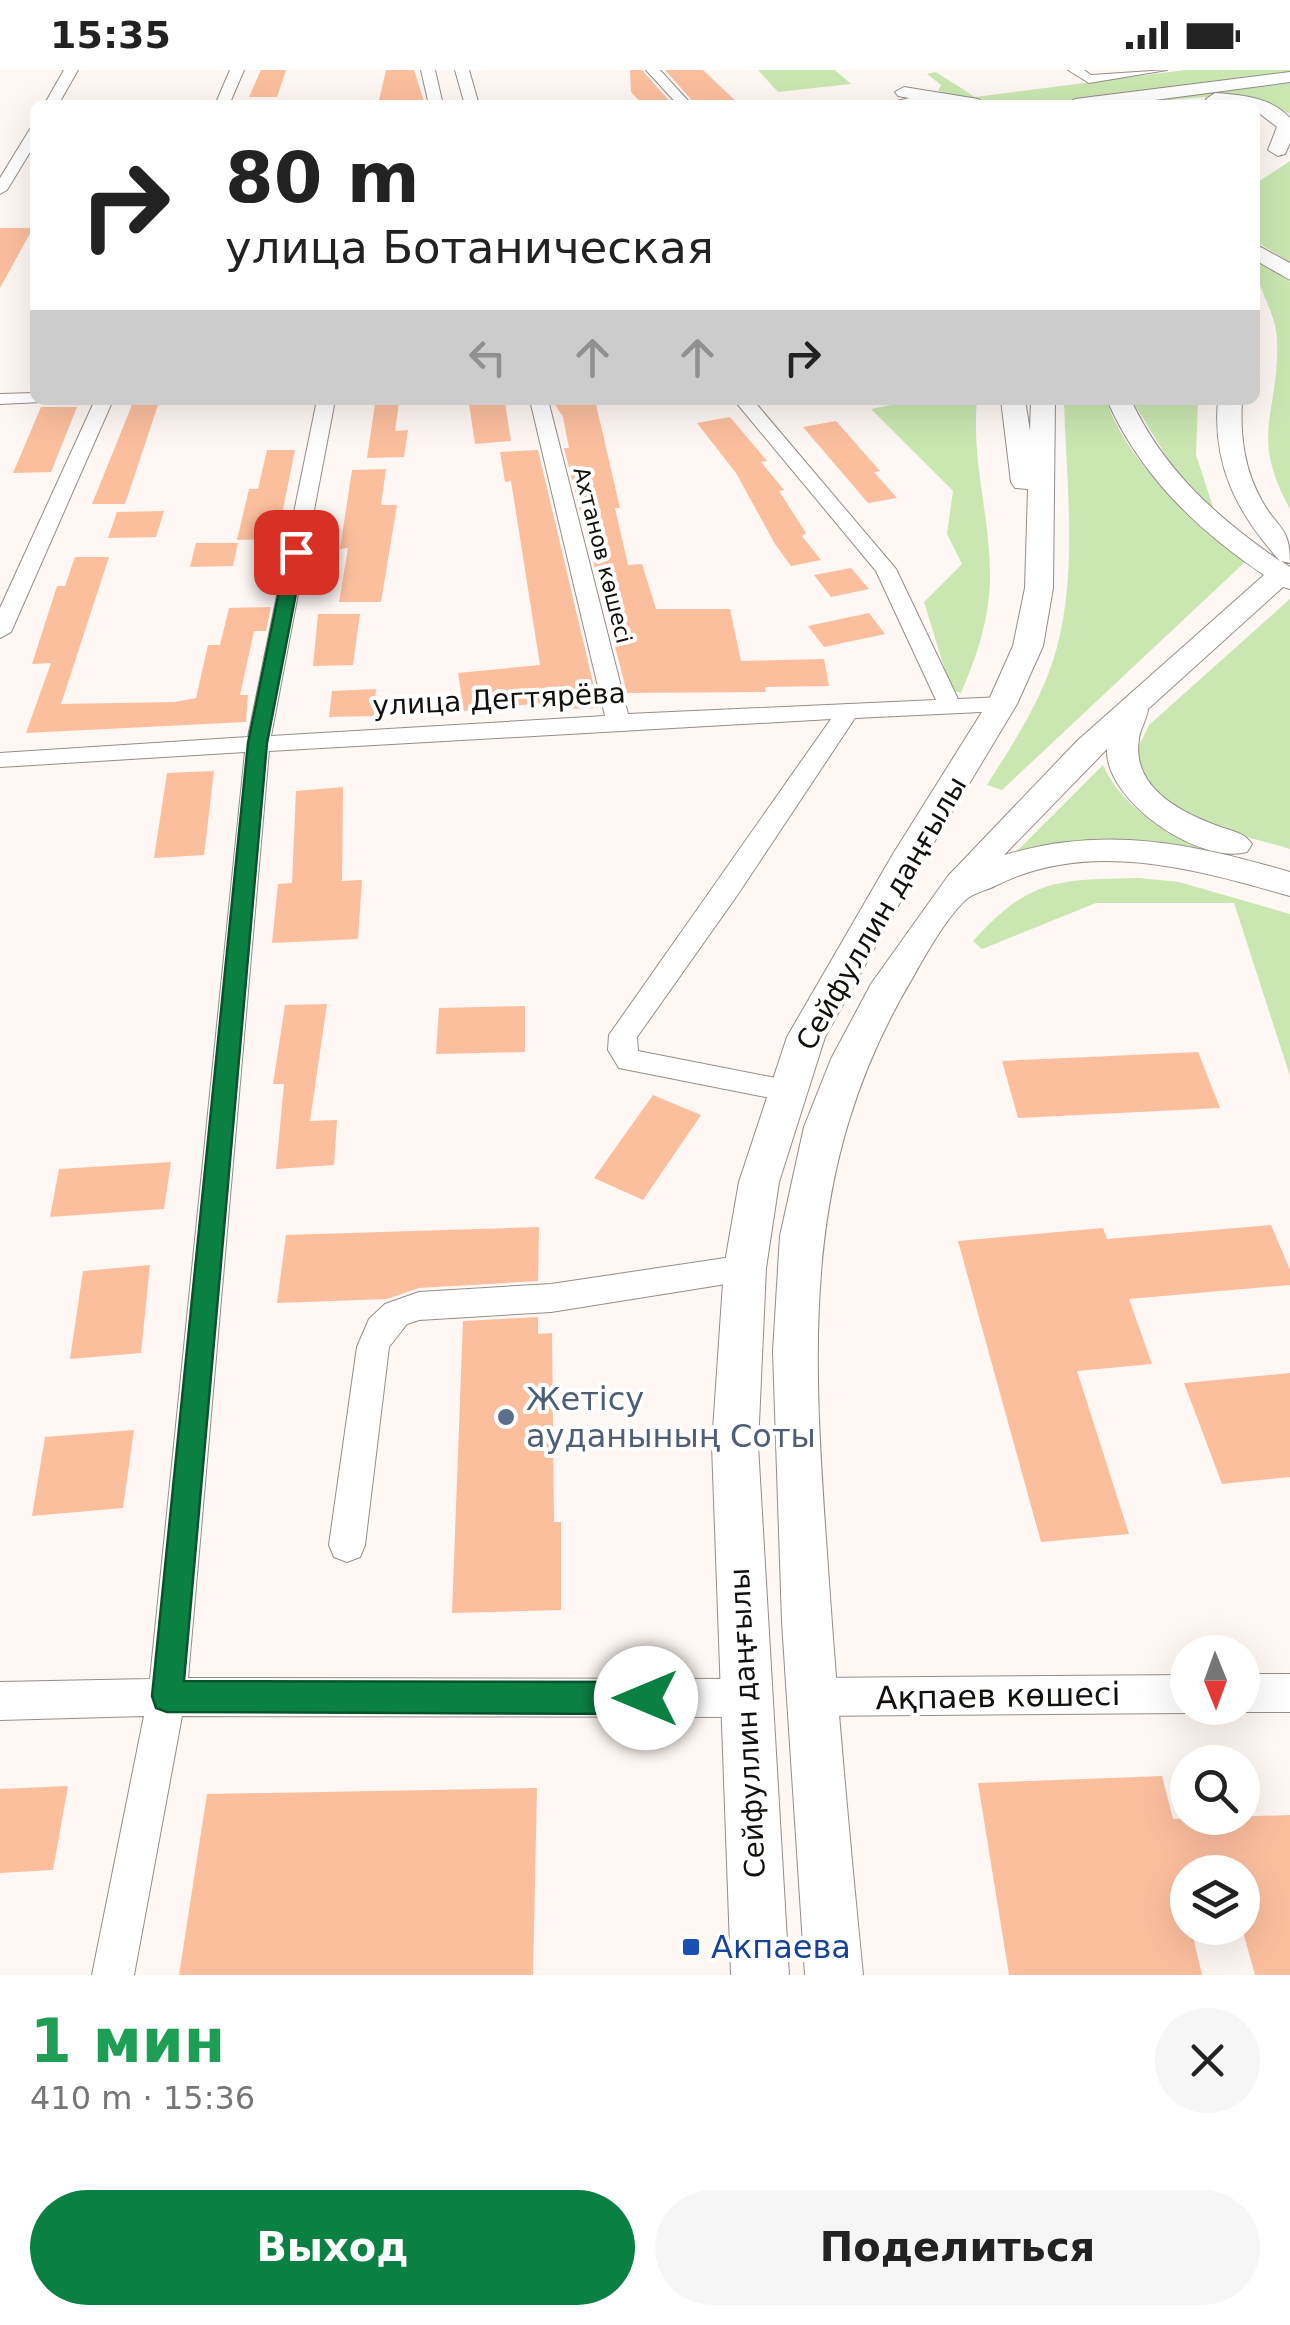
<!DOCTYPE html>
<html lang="ru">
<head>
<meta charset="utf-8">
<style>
  body { margin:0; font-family:"DejaVu Sans",sans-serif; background:#f6f6f6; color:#222; height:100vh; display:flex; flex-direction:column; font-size:38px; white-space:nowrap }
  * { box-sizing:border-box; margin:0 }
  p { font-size:32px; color:#767676 }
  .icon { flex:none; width:55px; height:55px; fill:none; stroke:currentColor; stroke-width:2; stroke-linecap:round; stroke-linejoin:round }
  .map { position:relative; height:1905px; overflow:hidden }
  .side { display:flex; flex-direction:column; background:#fff; flex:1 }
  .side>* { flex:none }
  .banner { position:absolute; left:30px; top:30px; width:1230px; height:305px; border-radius:15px; box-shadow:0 10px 40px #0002; background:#fff; color:#222; overflow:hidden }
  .needle { width:65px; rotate:179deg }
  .tools { position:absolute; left:1170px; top:1565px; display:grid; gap:20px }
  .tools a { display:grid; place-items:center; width:90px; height:90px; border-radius:50%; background:#fff; box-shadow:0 10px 40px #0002; font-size:50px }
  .pin { position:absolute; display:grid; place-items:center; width:85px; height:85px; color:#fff; margin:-42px; border-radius:20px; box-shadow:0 5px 15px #0006 }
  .me { position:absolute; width:110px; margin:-55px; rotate:270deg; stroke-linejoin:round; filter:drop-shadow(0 0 8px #0008) }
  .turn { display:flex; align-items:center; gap:35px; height:210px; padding:0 30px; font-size:45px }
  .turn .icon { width:130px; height:130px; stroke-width:2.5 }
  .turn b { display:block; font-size:70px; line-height:85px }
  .lanes { display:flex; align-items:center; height:95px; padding:0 30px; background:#0003; justify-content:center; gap:50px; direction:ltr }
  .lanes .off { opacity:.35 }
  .round { display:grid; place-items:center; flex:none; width:105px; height:105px; border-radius:52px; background:#f6f6f6 }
  .head { display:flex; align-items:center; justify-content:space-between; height:170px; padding:0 30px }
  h1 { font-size:60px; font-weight:800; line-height:75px; color:#1e9e55 }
  .button { display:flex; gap:20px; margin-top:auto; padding:20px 30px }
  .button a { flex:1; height:115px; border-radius:60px; background:#0b8043; color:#fff; font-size:40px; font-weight:800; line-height:115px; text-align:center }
  .button a+a { background:#f6f6f6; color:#222 }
  .status { display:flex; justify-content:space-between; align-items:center; height:70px; padding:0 50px; background:#fff; direction:ltr }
  .status svg { height:28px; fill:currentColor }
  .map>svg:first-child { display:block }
  .green { fill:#cae7b1 }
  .building { fill:#fbbf9e }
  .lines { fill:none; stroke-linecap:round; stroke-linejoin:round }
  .street-casing { stroke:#968d88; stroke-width:2 }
  .secondary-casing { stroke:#968d88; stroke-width:2 }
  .street { fill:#fff; fill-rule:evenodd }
  .secondary { fill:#fff; fill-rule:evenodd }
  .route { fill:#0b8043; stroke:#07532c; stroke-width:2.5 }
  .service-dot { fill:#5c6f8a; stroke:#fff; stroke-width:4 }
  .transit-dot { fill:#1a4fb4; stroke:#fff; stroke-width:4 }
  .labels { text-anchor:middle; stroke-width:8; stroke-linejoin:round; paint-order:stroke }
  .far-street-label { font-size:22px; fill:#120f0d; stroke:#fff }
  .street-label { font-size:28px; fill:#120f0d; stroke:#fff }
  .near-service-label { font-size:32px; fill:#4e5e75; stroke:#fff; text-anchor:start }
  .near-street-label { font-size:32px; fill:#120f0d; stroke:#fff }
  .near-transit-label { font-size:32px; fill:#164399; stroke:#fff; text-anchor:start }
</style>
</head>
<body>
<div class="status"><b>15:35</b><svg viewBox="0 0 49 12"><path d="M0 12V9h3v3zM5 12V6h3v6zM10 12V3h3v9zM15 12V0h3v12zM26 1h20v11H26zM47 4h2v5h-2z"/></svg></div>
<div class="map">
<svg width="1290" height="1905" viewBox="0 0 1290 1905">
  <rect width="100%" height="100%" fill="#fef7f4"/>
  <path class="green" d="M758,0h77l16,14 -73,8z
    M1185,0h105v5c-98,13 -262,51 -352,16l3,-6 -14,-11 9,-2 39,25z
    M1290,11v33c-59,-32 -121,-9 -184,-9z
    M1290,91v101l-35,-21v-57z
    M1255,188l35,24v227c-42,-76 -10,-95 -13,-169 -1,-30 -22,-52 -22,-82z
    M916,330h61c-6,61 14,119 13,180 -1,40 -13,76 -29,113l-10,-3 -27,-88 38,-38 -15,-30 6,-43 -82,-82z
    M1064,330h42c23,67 87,118 139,162l-243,228 -15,-5c27,-43 57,-88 70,-138 21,-79 9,-166 7,-247z
    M1132,330h66l-2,55 18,55 -43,-46z
    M1290,529v250c-56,-17 -140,-29 -154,-97l13,-27z
    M1103,695c29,63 101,82 161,105l-109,-29 -44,-1 -98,15z
    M1139,808l40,4 111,32v162l-56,-173h-138l-114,46 -9,-8c57,-63 84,-61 166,-63z"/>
  <path class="building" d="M261,0h25l-9,27h-28z
    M386,0h28l11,35h-47z
    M630,0h12l31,35h-30l-12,-13z
    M665,0h38l37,35h-44z
    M0,158h33l-33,60z
    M552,330h43l25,108h-5l13,57 14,-1 14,45h74l11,52 83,-2 5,27 -64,1 1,5 -139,1 -63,-245h5l-6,-31z
    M505,332l6,39 -36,3 -6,-40z
    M399,333l-4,28 13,-1 -4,27 -37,1 8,-54z
    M132,335h26l-33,99h-33z
    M41,337h36l-26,65 -38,1z
    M730,347l37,44 -6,1 23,28 -5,1 27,42 -4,3 19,24 -30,6 -16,-22 -39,-71 -39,-50z
    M836,351l44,50 -6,1 23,26 -29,5 -65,-76z
    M267,380h28l-18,89 -40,1 12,-51h9z
    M538,380l61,258 -47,1v-7l-88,9 -6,-38 82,-8 -29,-184 -6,1 -5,-30z
    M386,399l-5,36h16l-16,97h-42l9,-54 -8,1 12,-79z
    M164,441l-8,26 -48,1 9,-26z
    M196,473h42l-5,23 -43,1z
    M75,487h34l-48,147 114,-2 21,-4 12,-53h12l9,-37 42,-1 -5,24h-12l-14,64h8l-2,27 -220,11 25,-70 -19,1 25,-78h8z
    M851,498l18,21 -38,8 -17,-22z
    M869,543l16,21 -61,13 -16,-21z
    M318,544h42l-7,51 -40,1z
    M376,619l-2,27 -45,1 3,-26z
    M214,701l-10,84 -50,3 13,-85z
    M343,717l-1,94 20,-1 -4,59 -86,4 6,-59 14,-1 4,-92z
    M327,934l-17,117 27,-1 -3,45 -58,4 8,-85h-11l12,-79z
    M525,936v46l-89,2 3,-46z
    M1198,982l22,56 -202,10 -16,-57z
    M653,1025l48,20 -58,85 -49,-22z
    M171,1092l-7,47 -114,8 9,-48z
    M1271,1155l19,45v15l-161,14 23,65 -75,7 52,163 -88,8 -83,-301 145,-13 4,11z
    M539,1157l-1,54 -119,7 -32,11 -110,4 9,-68z
    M150,1195l-9,88 -71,6 13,-88z
    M538,1247v17l14,-1 2,189h7v88l-109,3 11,-292z
    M1290,1303v104l-68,7 -38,-101z
    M134,1360l-11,78 -91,8 13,-79z
    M1162,1706l11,43 117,-4v160h-35l-13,-47v-56h-54v56h3l11,47h-193l-31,-192z
    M68,1716l-15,84 -53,3v-84z
    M537,1718l-4,187h-354l28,-181z"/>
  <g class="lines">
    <g class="street-casing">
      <path id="street" d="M64,0h14l-20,35h-14z
        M230,0h14l-15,35h-14z
        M421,0h14l8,35h-14z
        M455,0h14l10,35h-14z
        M646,0h14l32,35h-14z
        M1068,0h16l7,5 76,-5 -78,13z
        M918,26l5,1v6l-43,2z
        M35,58v16l-28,46 -7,4v-16l30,-49z
        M35,323v7l6,2 -41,2v-10z
        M95,330h18l-102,232 -11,6v-30z
        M317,330h18l-64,336 334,-20 -75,-316h18l80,314 308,-14 -60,-129 -142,-171h19l143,169 62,130 44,-2 11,7 -11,7 -147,7 -119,179 -99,140 1,14 158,31 4,8 -4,8 -10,3 -167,-33 -11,-18 1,-15 222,-316 -562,32 -81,927 556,1 13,6 6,13 -6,13 -13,6 -562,-1 -48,259h-42l52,-259 -144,4v-38l150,-3 95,-927 -245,15v-14l248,-16z
        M745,1185l11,4 5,9 -5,9 -11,4 -194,31 -132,8 -12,4 -18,23 -24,198 -5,12 -13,5 -13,-5 -5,-12 28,-198 12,-28 16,-15 34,-12 132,-8z
        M1242,1604h48v38h-48l-10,-4h10z
        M1188,1605v33h13l-13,5 -379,3 -13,-6 -6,-13 6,-13 13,-6z"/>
    </g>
    <g class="secondary-casing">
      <path id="secondary" d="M1290,2v10l-173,23h-51l9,-6z
        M904,17l74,12 9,6h-40l-49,-9 -3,-4z
        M1215,23c27,2 56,4 75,25v25l-5,11 -7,2 -10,-6 9,-23 -22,-17v-5l-46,-2 -3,-4z
        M1255,174l35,19v17l-35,-20z
        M1001,330h24l5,31 1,-31h24l-2,188 -10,58 -26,58 -90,150 -102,183 -46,145 -13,86 -8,177 31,530h-58l-19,-530 12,-177 15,-86 48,-145 106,-183 94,-150 26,-58 12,-58 3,-99 -13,-1 -4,-6z
        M1107,330h24c32,69 86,118 149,161 -43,-48 -68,-96 -62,-161h24c-2,36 2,69 20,101 16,29 28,25 28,62l-9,-2 9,6v22l-7,-2 -135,122c-1,10 -8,20 -9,30 -8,48 41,73 79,87 13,5 26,6 34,18l-5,8c-47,13 -142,-50 -140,-103l-103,106c102,-30 186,-12 286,17v24c-96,-27 -200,-58 -295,-10 -8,4 -20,7 -27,12 -19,15 -44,59 -56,81 -117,196 -98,386 -83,603 9,131 21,262 34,393h-58l-23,-353 -9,-271 7,-115 24,-109 27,-68 40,-75 77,-108 129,-135 187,-166c-67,-45 -124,-100 -157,-175z"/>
    </g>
    <use href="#street" class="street"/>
    <use href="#secondary" class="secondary"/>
  </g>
  <path class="route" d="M296,477l8,5 -37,191 -83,938 462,1 11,5 5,11 -5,11 -11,5 -479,-2 -11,-4 -4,-12 96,-953 39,-191z"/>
  <circle class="service-dot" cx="506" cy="1347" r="10"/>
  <rect class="transit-dot" x="681" y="1867" width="20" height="20" rx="5"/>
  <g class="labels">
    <g class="far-street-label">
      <text transform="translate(603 485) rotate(76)" y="8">Ахтанов көшесі</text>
    </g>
    <g class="street-label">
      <text transform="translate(499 629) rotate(-3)" y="10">улица Дегтярёва</text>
      <text transform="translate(881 843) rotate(-60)" y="10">Сейфуллин даңғылы</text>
      <text transform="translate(747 1653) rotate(-93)" y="10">Сейфуллин даңғылы</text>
    </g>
    <g class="near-service-label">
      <text x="526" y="1340">Жетісу<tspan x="526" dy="37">ауданының Соты</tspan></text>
    </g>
    <g class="near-street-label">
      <text transform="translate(998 1626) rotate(-1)" y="11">Ақпаев көшесі</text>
    </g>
    <g class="near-transit-label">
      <text x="711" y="1888">Акпаева</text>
    </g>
  </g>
</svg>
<div class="tools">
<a><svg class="needle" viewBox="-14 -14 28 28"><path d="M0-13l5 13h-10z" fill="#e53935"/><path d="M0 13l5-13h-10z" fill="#767676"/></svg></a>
<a><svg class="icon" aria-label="search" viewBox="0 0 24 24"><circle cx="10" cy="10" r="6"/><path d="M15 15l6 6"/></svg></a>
<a><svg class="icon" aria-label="layers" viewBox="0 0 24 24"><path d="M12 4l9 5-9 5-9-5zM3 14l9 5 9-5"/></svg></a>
</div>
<div class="pin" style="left:296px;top:482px;background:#d93025"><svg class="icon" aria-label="arrive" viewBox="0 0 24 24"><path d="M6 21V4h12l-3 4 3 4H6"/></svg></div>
<svg class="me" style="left:646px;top:1628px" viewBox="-20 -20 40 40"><circle r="19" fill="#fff"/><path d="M0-13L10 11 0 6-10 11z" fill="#0b8043"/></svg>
<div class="banner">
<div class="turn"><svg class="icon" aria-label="right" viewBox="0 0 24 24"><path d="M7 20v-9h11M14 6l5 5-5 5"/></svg><div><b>80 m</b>улица Ботаническая</div></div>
<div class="lanes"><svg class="icon off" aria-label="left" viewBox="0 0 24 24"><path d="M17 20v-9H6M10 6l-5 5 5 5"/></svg><svg class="icon off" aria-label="ahead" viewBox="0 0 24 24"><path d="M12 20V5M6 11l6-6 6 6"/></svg><svg class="icon off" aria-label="ahead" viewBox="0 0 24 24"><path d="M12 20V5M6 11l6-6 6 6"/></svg><svg class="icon" aria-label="right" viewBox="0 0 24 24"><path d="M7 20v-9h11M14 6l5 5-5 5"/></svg></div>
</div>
</div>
<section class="side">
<div class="head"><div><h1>1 мин</h1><p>410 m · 15:36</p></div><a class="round"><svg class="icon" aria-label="close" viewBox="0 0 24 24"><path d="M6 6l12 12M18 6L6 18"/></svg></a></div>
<div class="button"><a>Выход</a><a>Поделиться</a></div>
</section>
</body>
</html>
